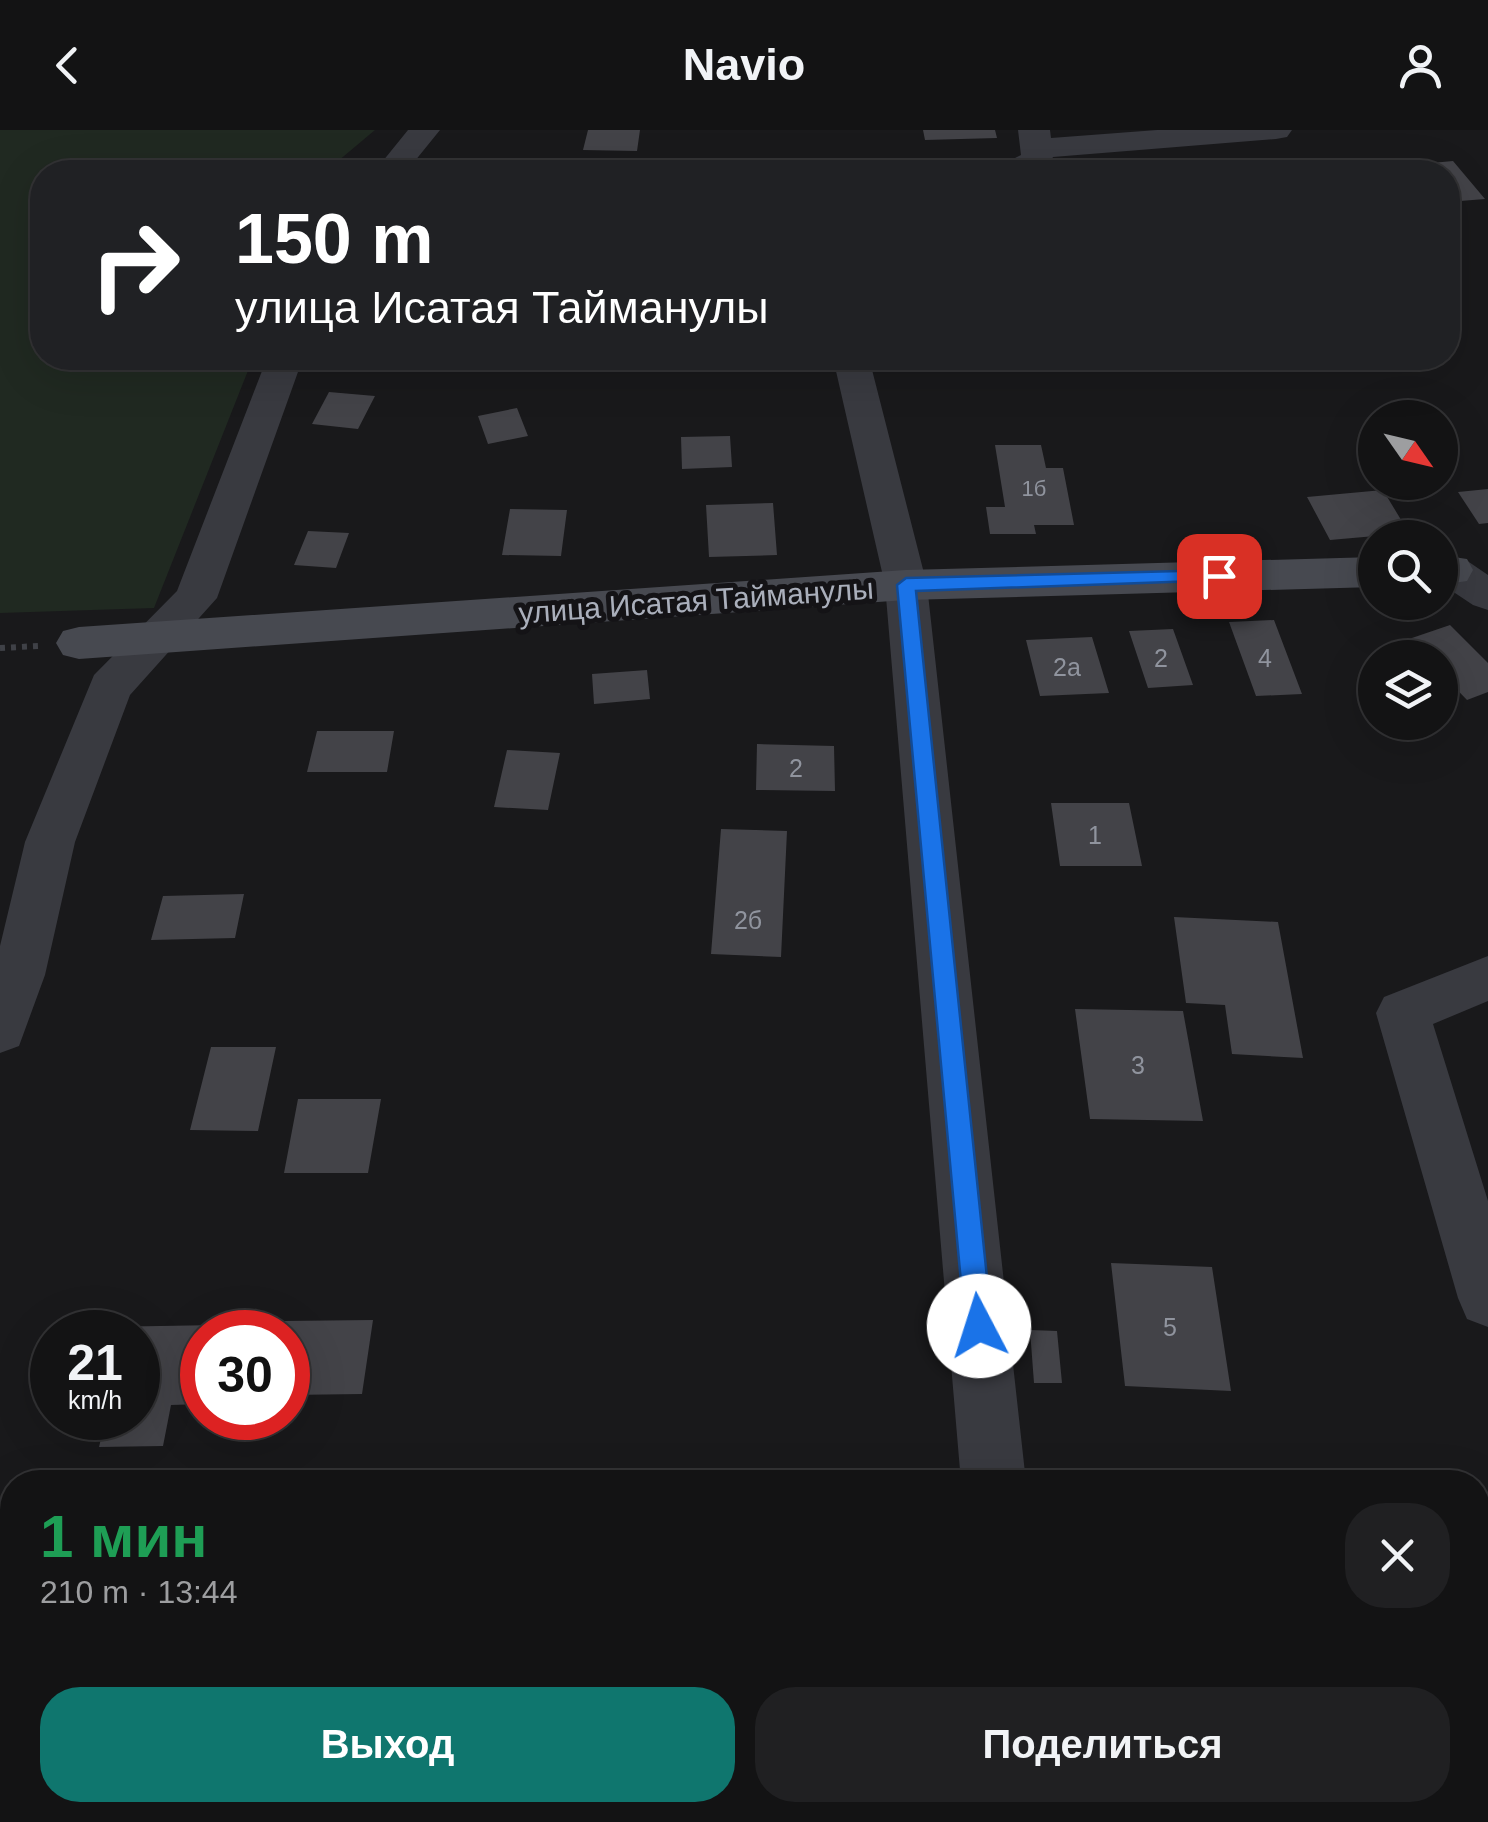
<!DOCTYPE html>
<html lang="ru">
<head>
<meta charset="utf-8">
<style>
  body { margin:0; font-family:Arial,sans-serif; background:#202022; color:#f1f3f6; height:100vh; display:flex; flex-direction:column; font-size:38px; white-space:nowrap }
  * { box-sizing:border-box; margin:0 }
  p { font-size:32px; color:#9d9ea0 }
  .icon { flex:none; width:55px; height:55px; fill:none; stroke:currentColor; stroke-width:2; stroke-linecap:round; stroke-linejoin:round }
  .map { position:relative; flex:1; overflow:hidden }
  .panel { position:absolute; left:0px; top:1340px; width:1490px; height:352px; display:flex; flex-direction:column; background:#131314; border-radius:40px 40px 0 0; box-shadow:0 10px 40px #0002,0 0 0 2px #323234 }
  .panel>* { flex:none }
  .guide { position:absolute; left:30px; top:30px; width:1430px; height:210px; border-radius:40px; box-shadow:0 10px 40px #0002,0 0 0 2px #323234; background:#202124; color:#fff; overflow:hidden }
  .needle { width:65px; rotate:124deg }
  .controls { position:absolute; left:1358px; top:270px; display:grid; gap:20px }
  .controls a { display:grid; place-items:center; width:100px; height:100px; border-radius:50%; background:#131314; box-shadow:0 10px 40px #0002,0 0 0 2px #323234; font-size:50px }
  .speed { position:absolute; left:30px; top:1180px; display:flex; gap:20px; font-size:50px; font-weight:700; text-align:center }
  .speed>* { display:grid; place-content:center; width:130px; height:130px; border-radius:50%; background:#131314; box-shadow:0 10px 40px #0002,0 0 0 2px #323234; line-height:1 }
  .speed small { font-size:25px; font-weight:400 }
  .speed .limit { border:15px solid #d22; background:#fff; color:#111 }
  .pin { position:absolute; display:grid; place-items:center; width:85px; height:85px; color:#fff; margin:-42px; border-radius:20px; box-shadow:0 5px 15px #0006 }
  .me { position:absolute; width:110px; margin:-55px; rotate:355deg; stroke-linejoin:round; filter:drop-shadow(0 0 8px #0008) }
  .turn { display:flex; align-items:center; gap:35px; height:210px; padding:0 40px; font-size:45px }
  .turn .icon { width:130px; height:130px; stroke-width:2.5 }
  .turn b { display:block; font-size:70px; line-height:85px }
  .round { display:grid; place-items:center; flex:none; width:105px; height:105px; border-radius:40px; background:#202022 }
  .summary { display:flex; align-items:center; justify-content:space-between; height:170px; padding:0 40px }
  h1 { font-size:60px; font-weight:700; line-height:75px; color:#1e9e55 }
  .primary-button { display:flex; gap:20px; margin-top:auto; padding:20px 40px }
  .primary-button a { flex:1; height:115px; border-radius:40px; background:#0f766e; color:#fff; font-size:40px; font-weight:700; line-height:115px; text-align:center }
  .primary-button a+a { background:#202022; color:#f1f3f6 }
  header { display:flex; justify-content:space-between; align-items:center; height:130px; padding:0 40px; background:#131314; font-size:45px; font-weight:700 }
  .map>svg:first-child { display:block }
  .green { fill:#202921 }
  .building { fill:#434348 }
  .lines { fill:none; stroke-linecap:round; stroke-linejoin:round }
  .path { stroke:#3f4147; stroke-width:6; stroke-dasharray:5 6; stroke-linecap:butt }
  .street { fill:#393a40; fill-rule:evenodd }
  .secondary { fill:#474950; fill-rule:evenodd }
  .route { fill:#1a73e8; stroke:#114b97; stroke-width:2.5 }
  .labels { text-anchor:middle; stroke-width:10; stroke-linejoin:round; paint-order:stroke }
  .far-number-label { font-size:22px; fill:#90949e }
  .number-label { font-size:25px; fill:#90949e }
  .street-label { font-size:30px; fill:#aaafbb; stroke:#141316 }
</style>
</head>
<body>
<header><svg class="icon" aria-label="back" viewBox="0 0 24 24"><path d="M15 5l-7 7 7 7"/></svg>Navio<svg class="icon" aria-label="person" viewBox="0 0 24 24"><circle cx="12" cy="8" r="4"/><path d="M4 21q1-7 8-7t8 7"/></svg></header>
<div class="map">
<svg width="1488" height="1692" viewBox="0 0 1488 1692">
  <rect width="100%" height="100%" fill="#19191b"/>
  <path class="green" d="M0,0h375l-50,42h-283v186h211l-99,250 -154,5z"/>
  <path class="building" d="M588,0h52l-3,21 -54,-1z
    M923,0h72l2,8 -72,2z
    M1453,31l32,38 -37,3v-30h-44l-5,-6z
    M458,35l61,2 -1,5h-62z
    M329,262l46,4 -17,33 -46,-5z
    M517,278l11,28 -40,8 -10,-28z
    M730,306l2,31 -50,2 -1,-32z
    M995,315h46l5,23h17l11,57h-40l2,9h-46l-4,-27h19z
    M1488,359v34l-9,1 -21,-32z
    M1383,360l26,43 -79,7 -23,-43z
    M773,373l4,52 -68,2 -3,-52z
    M510,379l57,1 -6,46 -59,-1z
    M308,401l41,2 -13,35 -42,-3z
    M1274,490l28,74 -46,2 -27,-74z
    M1450,495l38,38v29l-21,8 -27,-28v-14h-14l-17,-19z
    M1173,499l20,56 -45,3 -19,-57z
    M1092,507l17,56 -69,3 -14,-56z
    M647,540l3,29 -56,5 -2,-30z
    M317,601h77l-7,41h-80z
    M757,614l77,2 1,45 -79,-1z
    M507,620l53,3 -12,57 -54,-3z
    M1051,673h78l13,63h-82z
    M721,699l66,2 -6,126 -70,-3z
    M244,764l-9,44 -84,2 12,-44z
    M1174,787l104,5 25,136 -71,-4 -7,-49 -39,-2z
    M1075,879l108,2 20,110 -113,-2z
    M211,917h65l-18,84 -68,-1z
    M298,969h83l-13,74h-84z
    M1111,1133l101,4 19,124 -106,-5z
    M373,1190l-11,74 -74,1v-63h-8l2,-11z
    M218,1195l-2,7h-14v72l-31,1 -8,41 -64,1 7,-29h32v-86h-37l1,-5z
    M1030,1200l27,1 5,52h-28z
    M0,1575h12v97h-12z
    M342,1680h119l-1,12h-119z"/>
  <g class="lines">
    <path class="path" d="M0,518l39,-2"/>
    <path class="street" d="M408,0h32l-34,42h-32z
      M1018,0h32l1,8 106,-8h135l-5,7 -11,2 -223,18 -5,9 -12,6h-230l-2,-3 5,-7 11,-3 195,-1 6,-3z
      M267,228h36l-86,240 -87,97 -55,147 -30,133 -26,71 -19,7v-107l25,-104 69,-167 83,-84z
      M833,228h36l58,227 99,897h-65l-76,-897z
      M1451,426l15,4 22,15v35l-15,-5 -33,-22v-24z
      M1488,826v45l-55,23 55,177v126l-21,-8 -9,-21 -82,-285 8,-16z
      M0,1387h12v66h-12z
      M989,1680h74l1,12h-74z"/>
    <path class="secondary" d="M1440,425l27,4 6,11 -6,11 -27,4z
      M1375,427v30l-469,13 -827,59 -16,-4 -7,-12 7,-12 16,-4 827,-57z"/>
  </g>
  <path class="route" d="M1219,440l9,6 -3,4 -309,11 76,735 -4,10 -9,4 -10,-4 -4,-10 -68,-741 9,-7z"/>
  <g class="labels">
    <g class="far-number-label">
      <text x="1034" y="366">1б</text>
    </g>
    <g class="number-label">
      <text x="1161" y="537">2</text>
      <text x="1265" y="537">4</text>
      <text x="1067" y="546">2а</text>
      <text x="796" y="647">2</text>
      <text x="1095" y="714">1</text>
      <text x="748" y="799">2б</text>
      <text x="1138" y="944">3</text>
      <text x="1170" y="1206">5</text>
    </g>
    <g class="street-label">
      <text transform="translate(696 471) rotate(-4)" y="10">улица Исатая Тайманулы</text>
    </g>
  </g>
</svg>
<div class="controls">
<a><svg class="needle" viewBox="-14 -14 28 28"><path d="M0-13l5 13h-10z" fill="#e53935"/><path d="M0 13l5-13h-10z" fill="#9d9ea0"/></svg></a>
<a><svg class="icon" aria-label="search" viewBox="0 0 24 24"><circle cx="10" cy="10" r="6"/><path d="M15 15l6 6"/></svg></a>
<a><svg class="icon" aria-label="layers" viewBox="0 0 24 24"><path d="M12 4l9 5-9 5-9-5zM3 14l9 5 9-5"/></svg></a>
</div>
<div class="speed"><div>21<small>km/h</small></div><div class="limit">30</div></div>
<div class="pin" style="left:1219px;top:446px;background:#d93025"><svg class="icon" aria-label="arrive" viewBox="0 0 24 24"><path d="M6 21V4h12l-3 4 3 4H6"/></svg></div>
<svg class="me" style="left:979px;top:1196px" viewBox="-20 -20 40 40"><circle r="19" fill="#fff"/><path d="M0-13L10 11 0 6-10 11z" fill="#1a73e8"/></svg>
<div class="guide">
<div class="turn"><svg class="icon" aria-label="right" viewBox="0 0 24 24"><path d="M7 20v-9h11M14 6l5 5-5 5"/></svg><div><b>150 m</b>улица Исатая Тайманулы</div></div>
</div>
<section class="panel">
<div class="summary"><div><h1>1 мин</h1><p>210 m · 13:44</p></div><a class="round"><svg class="icon" aria-label="close" viewBox="0 0 24 24"><path d="M6 6l12 12M18 6L6 18"/></svg></a></div>
<div class="primary-button"><a>Выход</a><a>Поделиться</a></div>
</section>
</div>
</body>
</html>
